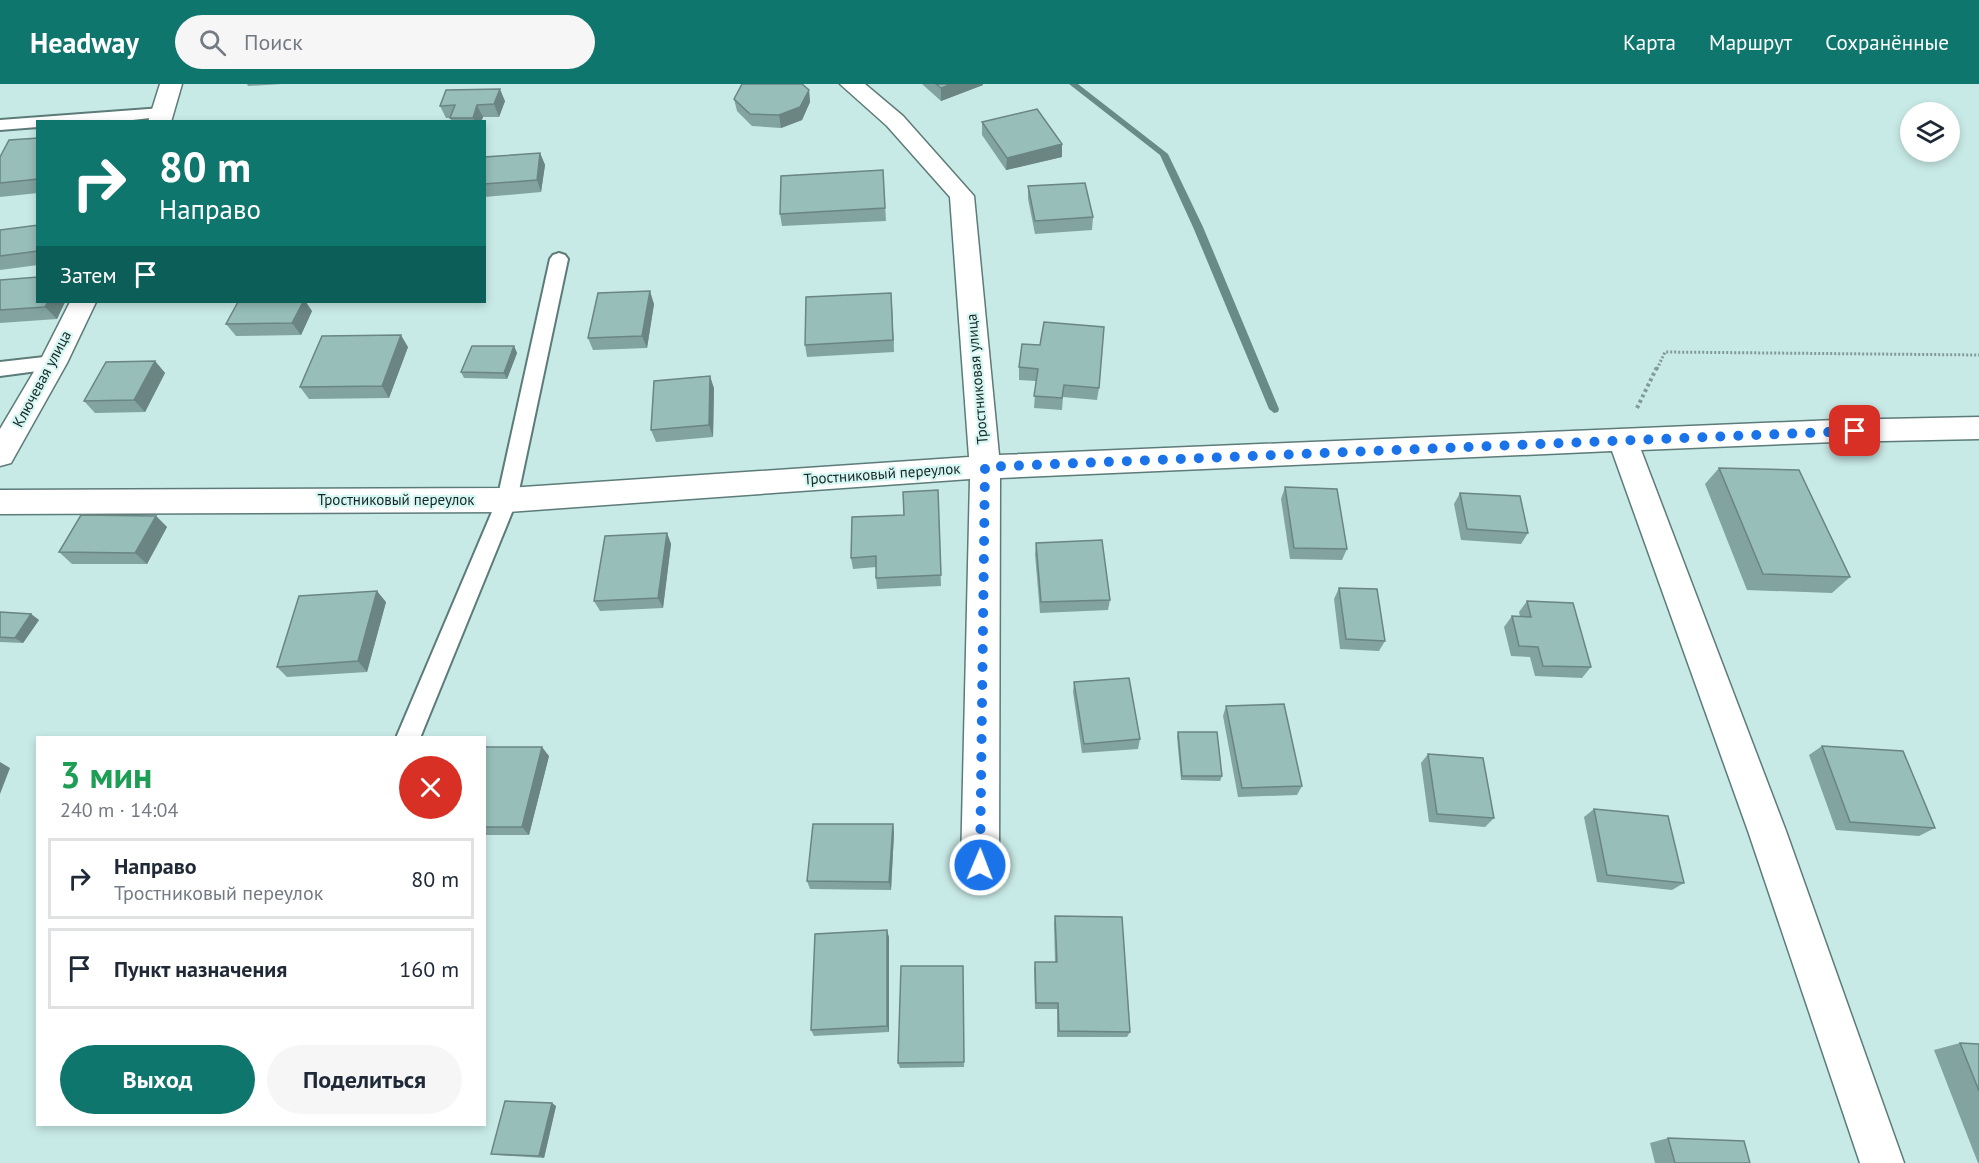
<!DOCTYPE html>
<html lang="ru">
<head>
<meta charset="utf-8">
<style>
  body { margin:0; font-family:"PT Sans",sans-serif; background:#f6f6f7; color:#1f2937; height:100vh; display:flex; flex-direction:column; font-size:22px; white-space:nowrap }
  * { box-sizing:border-box; margin:0 }
  p { font-size:20px; color:#747a83 }
  .icon { flex:none; width:33px; height:33px; fill:none; stroke:currentColor; stroke-width:2; stroke-linecap:round; stroke-linejoin:round }
  .map { position:relative; flex:1; overflow:hidden }
  .details { position:absolute; left:36px; top:652px; width:450px; height:390px; display:flex; flex-direction:column; background:#fff; border-radius:0px; box-shadow:0 3px 9px #0003 }
  .details>* { flex:none }
  .banner { position:absolute; left:36px; top:36px; width:450px; height:183px; border-radius:0px; box-shadow:0 3px 9px #0003; background:#0f766e; color:#fff; overflow:hidden }
  .controls { position:absolute; left:1900px; top:18px; display:grid; gap:12px }
  .controls a { display:grid; place-items:center; width:60px; height:60px; border-radius:50%; background:#fff; box-shadow:0 3px 9px #0003; font-size:30px }
  .pin { position:absolute; display:grid; place-items:center; width:51px; height:51px; color:#fff; margin:-26px; border-radius:12px; box-shadow:0 3px 9px #0006 }
  .me { position:absolute; width:66px; margin:-33px; rotate:1deg; stroke-linejoin:round; filter:drop-shadow(0 0 4px #0008) }
  .turn { display:flex; align-items:center; gap:21px; height:126px; padding:0 24px; font-size:27px }
  .turn .icon { width:78px; height:78px; stroke-width:2.5 }
  .turn b { display:block; font-size:42px; line-height:51px }
  .then { display:flex; align-items:center; height:57px; padding:0 24px; background:#0003; gap:12px; font-size:22px }
  .round { display:grid; place-items:center; flex:none; width:63px; height:63px; border-radius:32px; background:#f6f6f7 }
  .head { display:flex; align-items:center; justify-content:space-between; height:102px; padding:0 24px }
  h1 { font-size:36px; font-weight:700; line-height:45px; color:#1e9e55 }
  .cta { display:flex; gap:12px; margin-top:auto; padding:12px 24px }
  .cta a { flex:1; height:69px; border-radius:36px; background:#0f766e; color:#fff; font-size:24px; font-weight:700; line-height:69px; text-align:center }
  .cta a+a { background:#f6f6f7; color:#1f2937 }
  ul { padding:0; list-style:none }
  li { display:flex; align-items:center; gap:18px; height:81px; margin:0 12px 9px; padding:0 12px; border:3px solid #e0e1e3; border-radius:0px }
  li div { flex:1 }
  li b { display:block; font-size:22px }
  li em { font-style:normal }
  header { display:flex; align-items:center; gap:36px; box-sizing:border-box; height:84px; padding:0 30px; background:#0f766e; color:#fff }
  header strong { font-size:28px }
  nav { display:flex; gap:33px; margin-inline-start:auto; font-size:21px }
  .search { width:420px; height:54px; background:#f6f6f7; display:flex; align-items:center; gap:15px; box-sizing:border-box; padding:0 21px; border-radius:33px; color:#747a83; font-size:22px }
  .map>svg:first-child { display:block }
  .lines { fill:none; stroke-linecap:round; stroke-linejoin:round }
  .stream { fill:#678c88; fill-rule:evenodd }
  .lane-casing { stroke:#5d7b78; stroke-width:4 }
  .street-casing { stroke:#5d7b78; stroke-width:3 }
  .path-far1 { stroke:#829b98; stroke-width:3; stroke-dasharray:2 2; stroke-linecap:butt }
  .path { stroke:#829b98; stroke-width:4; stroke-dasharray:3 3; stroke-linecap:butt }
  .lane { fill:#fff; fill-rule:evenodd }
  .street { fill:#fff; fill-rule:evenodd }
  .wall { fill:#82a39f }
  .shaded-wall { fill:#6a8582 }
  .building { fill:#97beb9; stroke:#6a8582; stroke-width:1.5 }
  .route { stroke:#1a73e8; stroke-width:10; stroke-dasharray:0 18 }
  .labels { text-anchor:middle; stroke-width:4.5; stroke-linejoin:round; paint-order:stroke }
  .street-label { font-size:15px; fill:#192524; stroke:#d5f7f3 }
</style>
</head>
<body>
<header>
<strong>Headway</strong>
<div class="search"><svg class="icon" aria-label="search" viewBox="0 0 24 24"><circle cx="10" cy="10" r="6"/><path d="M15 15l6 6"/></svg>Поиск</div>
<nav><a>Карта</a><a>Маршрут</a><a>Сохранённые</a></nav>
</header>
<div class="map">
<svg width="1979" height="1079" viewBox="0 0 1979 1079">
  <rect width="100%" height="100%" fill="#c8eae6"/>
  <g class="lines">
    <path class="stream" d="M1069,0h9l90,70 35,73 76,182 -1,3 -4,1 -5,-4 -76,-182 -33,-72z"/>
    <g class="lane-casing">
      <path id="lane" d="M162,24l6,2 2,3 -2,3 -53,6h-77v5l-38,3v-10z
        M559,169l6,2 3,4 -51,241 -97,238h-24l101,-238 53,-241 3,-4z
        M53,272l7,2 3,5 -3,5 -60,8v-14z"/>
    </g>
    <g class="street-casing">
      <path id="street" d="M160,0h22l-11,38h-23z
        M840,0h25l38,32 71,80 25,259 836,-35 144,-3v22l-144,3 -194,8 145,381 118,332h-44l-112,-332 -136,-380 -612,27 -1,387 -6,13 -13,5 -13,-5 -6,-13 9,-386 -463,33 -507,2v-24l507,-2 462,-31 -19,-260 -63,-71z
        M70,218h26l-29,61 -56,100 -11,3v-37l39,-66z"/>
    </g>
    <path class="path-far1" d="M1657,285l8,-17 314,3"/>
    <path class="path" d="M1637,324l20,-41"/>
    <use href="#lane" class="lane"/>
    <use href="#street" class="street"/>
  </g>
  <path class="wall" d="M247,0h35l-34,2z
    M922,0h61v1l-42,16z
    M809,6l1,12 -8,18 -21,8 -29,-2 -15,-15 -3,-12z
    M505,17l-6,16h-16l-2,5h-29l-2,-4h-4l-6,-12z
    M982,38l80,22v13l-56,13 -24,-35z
    M38,54v55l-38,4v-40z
    M540,69l5,12 -4,27 -57,5v-40z
    M883,86l3,51 -104,5 -2,-12z
    M1028,102l65,31 -1,13 -57,4 -7,-35z
    M38,141v40l-38,5v-40z
    M0,196l38,22h27l-8,17 -57,4z
    M891,209l3,59 -87,5 -2,-12z
    M654,220l-7,44 -54,2 -5,-12z
    M312,227l-11,24 -65,1 -10,-12z
    M1040,261l59,43 -2,12 -34,-3 -1,13 -28,-2 2,-27 -17,-1v-13z
    M514,262l3,7 -10,26 -43,-1 -3,-6z
    M408,263l-19,51 -80,1 -9,-12z
    M155,277l10,12 -20,39 -50,1 -11,-12z
    M714,304l-1,49 -57,5 -5,-12z
    M1719,384l131,109 -18,16 -85,-3 -42,-106z
    M1285,403l62,62 -5,11 -52,-1 -9,-60z
    M938,406l3,96 -64,3 -1,-11v-11l-23,2 -2,-11 53,-43z
    M1460,409l68,40 -7,11 -60,-4 -7,-36z
    M156,432l11,11 -20,37h-75l-13,-12z
    M667,449l4,11 -8,64 -63,3 -6,-10z
    M1036,459l74,57 -2,10 -68,3 -5,-59z
    M1339,504l46,53 -6,10 -39,-2 -6,-50z
    M1527,517l64,66 -9,11 -47,-2 -5,-19 -19,-1 -7,-29 8,-11 8,1 -1,-5z
    M386,518l-19,70 -80,5 -10,-10z
    M0,528l31,2 8,6 -16,23 -23,-1z
    M1074,598l66,57 -2,10 -56,4 -9,-61z
    M1226,622l76,80 -5,9 -59,2 -15,-81z
    M1178,648l44,44 -2,5 -39,-1 -4,-43z
    M1822,662l113,82 -16,8 -83,-6 -27,-75z
    M484,663l65,9 -20,79h-45z
    M1428,670l66,64 -9,9 -56,-5 -8,-59z
    M1594,725l90,74 -12,7 -75,-8 -13,-65z
    M893,740l1,9 -3,57 -81,-1 -3,-8z
    M1055,832l75,116 -3,5h-70v-28h-22l-1,-41 1,-6h20l-1,-38z
    M889,853v95l-75,4 -3,-6z
    M963,888l1,95 -64,1 -2,-5z
    M1960,959l19,1v119h-1l-44,-113z
    M556,1022l-12,52 -48,-3 -5,-1z
    M1668,1054l82,25h-95l-5,-20z"/>
  <path class="shaded-wall" d="M952,0h31v1l-42,16v-13z
    M500,5l5,12 -6,16 -5,-13z
    M809,6l1,12 -8,18 -21,8 -2,-13z
    M477,21l6,12 -2,5h-6l-2,-4z
    M1062,60v13l-56,13 1,-12z
    M540,69l5,12 -4,27 -4,-12z
    M650,207l4,13 -7,44 -5,-12z
    M891,209l1,12 2,47 -1,-12z
    M48,218h17l-8,17 -12,-12z
    M303,218h3l6,9 -11,24 -9,-12z
    M401,251l7,12 -19,51 -7,-12z
    M514,262l3,7 -10,26 -3,-6z
    M155,277l10,12 -20,39 -11,-12z
    M710,292l4,12 -1,49 -4,-12z
    M156,432l11,11 -20,37 -12,-11z
    M667,449l4,11 -8,64 -5,-10z
    M377,507l9,11 -19,70 -9,-11z
    M31,530l8,6 -16,23 -8,-5z
    M542,663l7,9 -20,79 -7,-8z
    M0,678l10,6 -10,26z
    M893,740l1,9 -3,57 -2,-8z
    M887,846l2,7v95l-2,-6z
    M552,1019l4,3 -12,52 -5,-2z"/>
  <path class="building" d="M742,0h60l7,6 -9,17 -21,8 -29,-1 -16,-15z
    M936,0h16l-11,4z
    M500,5l-6,15 -17,1 -4,13h-23l5,-13 -15,1 6,-16z
    M1037,25l25,35 -55,14 -25,-36z
    M38,54v41l-38,4v-26l9,-17z
    M540,69l-3,27 -53,4v-27z
    M883,86l2,38 -105,6 1,-38z
    M1085,99l8,34 -58,4 -7,-35z
    M38,141v26l-38,5v-26z
    M38,193v25h10l-3,5 -45,3v-30z
    M650,207l-8,45 -54,2 10,-45z
    M891,209l2,47 -88,5 1,-48z
    M238,218h65l-11,21 -66,1z
    M1044,238l60,5 -5,61 -35,-3 -2,13 -28,-2 4,-27 -19,-2 3,-23 18,1z
    M401,251l-19,51 -82,1 22,-51z
    M472,262h42l-10,27 -43,-1z
    M155,277l-21,39 -50,1 22,-39z
    M710,292l-1,49 -58,5 3,-49z
    M1719,384l80,2 51,107 -87,-3z
    M1285,403l52,2 10,60 -53,-1z
    M938,406l3,85 -65,3v-22l-25,2 1,-41 52,-2 -1,-23z
    M1460,409l60,3 8,37 -61,-4z
    M81,431l75,1 -21,37 -76,-1z
    M667,449l-9,65 -64,3 11,-65z
    M1102,456l8,60 -69,2 -5,-59z
    M1339,504l38,1 8,52 -39,-2z
    M377,507l-19,70 -81,6 22,-71z
    M1527,517l46,2 18,64 -48,-1 -5,-19 -19,-1 -7,-30 19,1z
    M0,528l31,2 -16,24 -15,-1z
    M1129,594l11,61 -56,5 -10,-62z
    M1284,620l18,82 -60,2 -16,-82z
    M1178,648h39l5,44h-40z
    M1822,662l81,5 32,77 -85,-6z
    M484,663h58l-20,80h-38z
    M1428,670l55,4 11,60 -57,-4z
    M1594,725l74,7 16,67 -77,-8z
    M813,740h80l-4,58 -82,-1z
    M1055,832l67,1 8,115 -71,-1 -1,-28h-22l-1,-41h22z
    M887,846v96l-76,4 4,-96z
    M901,882h62l1,96 -66,1z
    M1960,959l19,1v47z
    M505,1017l47,2 -13,53 -48,-2z
    M1668,1054l76,3 6,22h-75z"/>
  <g class="lines">
    <path class="route" d="M980,781l5,-398 870,-36"/>
  </g>
  <g class="labels">
    <g class="street-label">
      <text transform="translate(42 295) rotate(-62)" y="5">Ключевая улица</text>
      <text transform="translate(977 295) rotate(-95)" y="5">Тростниковая улица</text>
      <text transform="translate(882 390) rotate(-4)" y="5">Тростниковый переулок</text>
      <text x="396" y="421">Тростниковый переулок</text>
    </g>
  </g>
</svg>
<div class="controls">
<a><svg class="icon" aria-label="layers" viewBox="0 0 24 24"><path d="M12 4l9 5-9 5-9-5zM3 14l9 5 9-5"/></svg></a>
</div>
<div class="pin" style="left:1855px;top:347px;background:#d93025"><svg class="icon" aria-label="arrive" viewBox="0 0 24 24"><path d="M6 21V4h12l-3 4 3 4H6"/></svg></div>
<svg class="me" style="left:980px;top:781px" viewBox="-20 -20 40 40"><circle r="17" fill="#1a73e8" stroke="#fff" stroke-width="3"/><path d="M0-11L8 9 0 5-8 9z" fill="#fff"/></svg>
<div class="banner">
<div class="turn"><svg class="icon" aria-label="right" viewBox="0 0 24 24"><path d="M7 20v-9h11M14 6l5 5-5 5"/></svg><div><b>80 m</b>Направо</div></div>
<div class="then">Затем<svg class="icon" aria-label="arrive" viewBox="0 0 24 24"><path d="M6 21V4h12l-3 4 3 4H6"/></svg></div>
</div>
<section class="details">
<div class="head"><div><h1>3 мин</h1><p>240 m · 14:04</p></div><a class="round" style="background:#d93025;color:#fff"><svg class="icon" aria-label="close" viewBox="0 0 24 24"><path d="M6 6l12 12M18 6L6 18"/></svg></a></div>
<ul>
<li><svg class="icon" aria-label="right" viewBox="0 0 24 24"><path d="M7 20v-9h11M14 6l5 5-5 5"/></svg><div><b>Направо</b><p>Тростниковый переулок</p></div><em>80 m</em></li>
<li><svg class="icon" aria-label="arrive" viewBox="0 0 24 24"><path d="M6 21V4h12l-3 4 3 4H6"/></svg><div><b>Пункт назначения</b></div><em>160 m</em></li>
</ul>
<div class="cta"><a>Выход</a><a>Поделиться</a></div>
</section>
</div>
</body>
</html>
